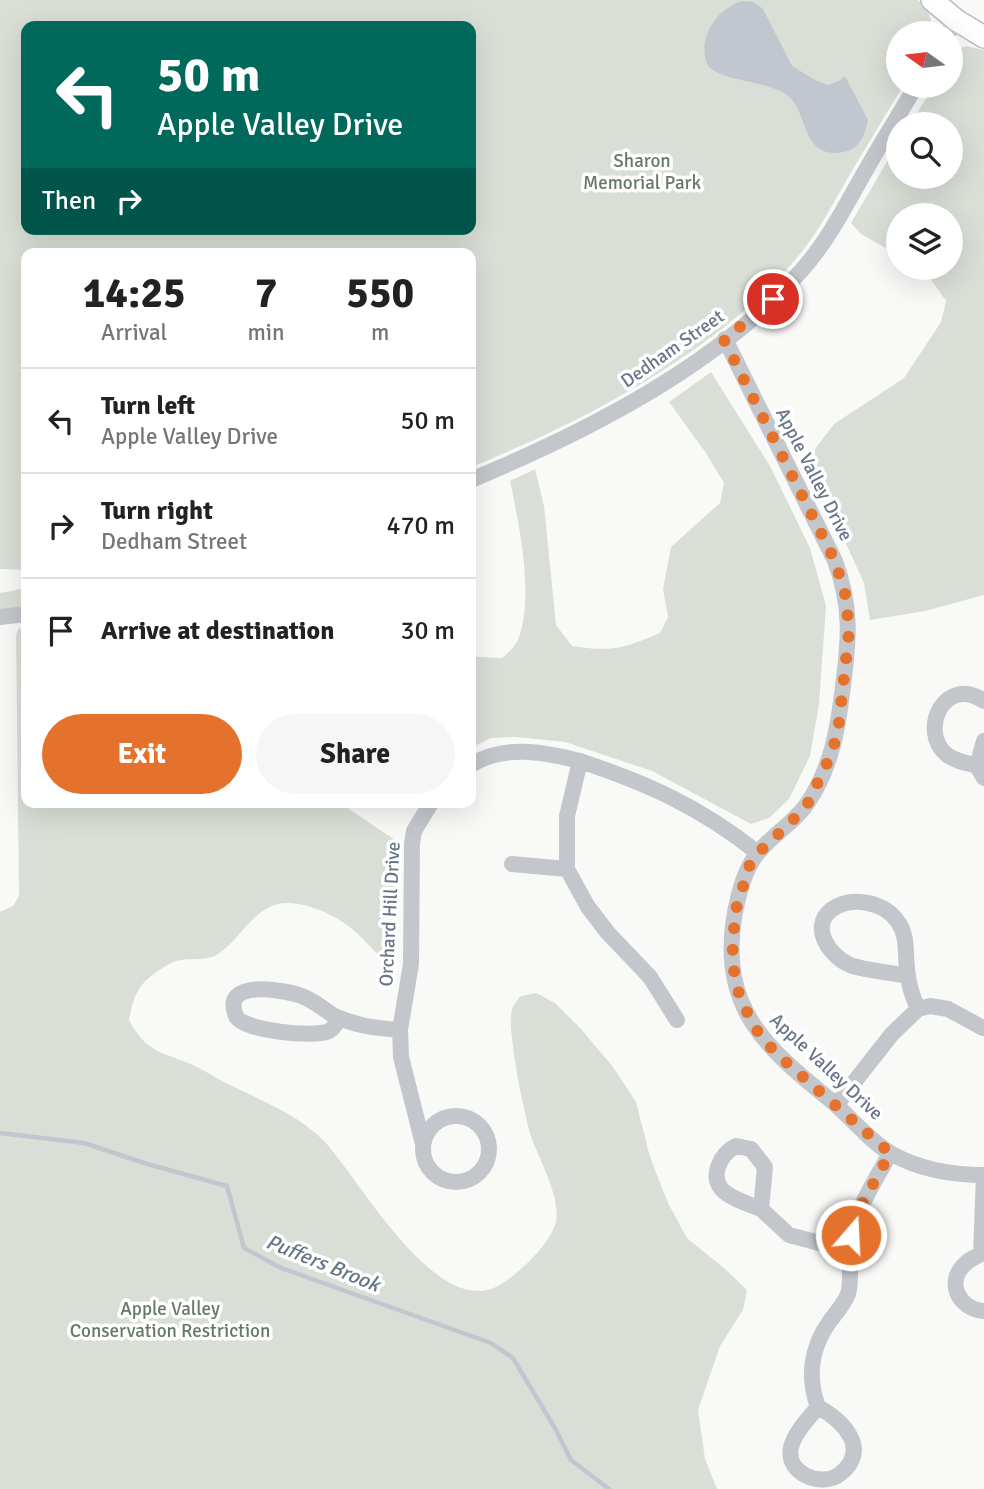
<!DOCTYPE html>
<html lang="en">
<head>
<meta charset="utf-8">
<style>
  body { margin:0; font-family:Signika,sans-serif; background:#f6f6f6; color:#222; height:100vh; display:flex; flex-direction:column; font-size:26px; white-space:nowrap }
  * { box-sizing:border-box; margin:0 }
  p { font-size:23px; color:#767676 }
  .icon { flex:none; width:38px; height:38px; fill:none; stroke:currentColor; stroke-width:2; stroke-linecap:round; stroke-linejoin:round }
  .map { position:relative; flex:1; overflow:hidden }
  .panel { position:absolute; left:21px; top:248px; width:455px; height:560px; display:flex; flex-direction:column; background:#fff; border-radius:14px; box-shadow:0 7px 28px #0002 }
  .panel>* { flex:none }
  .banner { position:absolute; left:21px; top:21px; width:455px; height:214px; border-radius:14px; box-shadow:0 7px 28px #0002; background:#00695c; color:#fff; overflow:hidden }
  .needle { width:46px; rotate:284deg }
  .buttons { position:absolute; left:886px; top:21px; display:grid; gap:14px }
  .buttons a { display:grid; place-items:center; width:77px; height:77px; border-radius:50%; background:#fff; box-shadow:0 7px 28px #0002; font-size:35px }
  .pin { position:absolute; display:grid; place-items:center; width:60px; height:60px; color:#fff; margin:-30px; border:4px solid #fff; border-radius:50%; box-shadow:0 2px 7px #0007 }
  .me { position:absolute; width:77px; margin:-38px; rotate:19deg; stroke-linejoin:round; filter:drop-shadow(0 0 5px #0008) }
  .turn { display:flex; align-items:center; gap:24px; height:147px; padding:0 21px; font-size:32px }
  .turn .icon { width:91px; height:91px; stroke-width:2.5 }
  .turn b { display:block; font-size:49px; line-height:60px }
  .then { display:flex; align-items:center; height:66px; padding:0 21px; background:#0003; gap:14px; font-size:26px }
  .eta { display:flex; justify-content:space-evenly; align-items:center; height:119px; text-align:center }
  .eta b { font-size:42px; font-weight:700; line-height:49px }
  .cta { display:flex; gap:14px; margin-top:auto; padding:14px 21px }
  .cta a { flex:1; height:80px; border-radius:42px; background:#e5722c; color:#fff; font-size:28px; font-weight:700; line-height:80px; text-align:center }
  .cta a+a { background:#f6f6f6; color:#222 }
  ul { padding:0; list-style:none }
  li { display:flex; align-items:center; gap:21px; height:105px; padding:0 21px; border-top:2px solid #e0e0e0 }
  li div { flex:1 }
  li b { display:block; font-size:26px }
  li em { font-style:normal }
  .map>svg:first-child { display:block }
  .green { fill:#d9dfd7; fill-rule:evenodd }
  .water { fill:#c0c7ce }
  .lines { fill:none; stroke-linecap:round; stroke-linejoin:round }
  .stream { stroke:#c0c7ce; stroke-width:4.5 }
  .secondary-casing { stroke:#b8bcc2; stroke-width:24 }
  .street { stroke:#c3c7cc; stroke-width:16 }
  .secondary { stroke:#fff; stroke-width:21 }
  .route { stroke:#e5722c; stroke-width:12; stroke-dasharray:0 21.6 }
  .labels { text-anchor:middle; stroke-width:7; stroke-linejoin:round; paint-order:stroke }
  .park-label { font-size:19px; fill:#657a64; stroke:#fff }
  .street-label { font-size:19px; fill:#697689; stroke:#fff }
  .water-label { font-size:21px; font-style:italic; fill:#647783; stroke:#fff }
</style>
</head>
<body>
<div class="map">
<svg width="984" height="1489" viewBox="0 0 984 1489">
  <rect width="100%" height="100%" fill="#f9faf8"/>
  <path class="green" d="M0,0h918c10,10 15,18 14,33h-34v53h5c-19,31 -38,63 -57,95 -13,23 -26,47 -42,68 -76,97 -220,173 -333,218v-213h-445v316l-26,-1zM26,26h445v203h-445z
    M966,46l18,4v545l-59,16 -55,9 -6,-37 -50,-109 1,-25 19,-25 70,-46 37,-56 5,-21 -14,-20 -15,-13h33v-53h-52v40l-37,-21 -10,-11 47,-80v34h52v-53h-40l24,-38h16c0,-17 -3,-34 16,-40z
    M711,372l59,94 40,82 16,58 -7,98 -9,52 -21,43 -20,19 -18,6 -99,-53 -87,-29 -49,-5 -25,1 -20,10v-95l7,4 24,1c7,-6 14,-12 17,-21 15,-43 0,-113 -9,-156l25,-12 9,37 12,119 16,21c41,6 50,3 88,-13l8,-16 -5,-28 8,-42 49,-44 4,-20 -18,-30 -37,-51z
    M26,588v22l-26,4v-21z
    M26,627v176h314l58,39 -8,124c-14,-11 -24,-26 -38,-37 -16,-14 -42,-25 -63,-26 -33,-2 -47,36 -71,51 -13,8 -28,3 -42,7 -8,3 -21,11 -27,17 -14,11 -17,26 -20,42 17,32 32,32 62,44 13,6 25,14 37,20 34,17 68,29 95,56 36,37 116,187 180,143 18,-12 45,-37 52,-58 8,-23 -15,-64 -23,-86 -7,-21 -26,-111 -20,-130 1,-4 6,-10 9,-13l15,-3 19,10 26,26 32,38 23,35 14,55 18,46 19,35 38,31 22,21 -4,20 -23,36 -22,64 7,49 12,30h-717v-577l13,-6 6,-10 -3,-260 2,-7z"/>
  <path class="water" d="M742,1l12,1 9,7 29,57 25,15 11,4 11,-4 6,-5 23,44c-3,15 -8,29 -24,32 -46,8 -33,-43 -60,-59 -22,-13 -60,-11 -76,-27 -12,-27 8,-57 34,-65z"/>
  <g class="lines">
    <path class="stream" d="M0,1133l84,10 60,20 83,23 17,62 37,20 210,75 22,15 43,72 15,30 38,29"/>
    <g class="secondary-casing">
      <path id="secondary" d="M932,0l24,20 28,17"/>
    </g>
    <path class="street" d="M948,33l8,-13
      M725,339l110,222c17,45 14,79 8,125 -5,42 -11,79 -34,115 -15,24 -44,37 -58,62 -9,16 -14,37 -17,55 -14,89 31,129 94,180 21,17 42,44 64,56 27,15 61,21 92,21l-3,79
      M471,480c115,-48 246,-114 330,-209 27,-30 46,-68 66,-103 16,-28 33,-55 49,-82
      M0,617l26,-3
      M984,741l-7,25 7,12
      M580,761c69,23 120,46 178,92
      M471,765c33,-21 73,-13 109,-4l-13,55v53
      M977,766c-10,-3 -23,-5 -31,-12 -27,-23 -2,-80 38,-53
      M512,864l55,5 21,38 20,26 42,44 27,43
      M908,976c-15,-3 -45,-6 -58,-11 -19,-8 -41,-37 -19,-55 20,-15 54,-8 67,12 10,14 7,30 9,46 1,15 5,28 11,41
      M338,1018c-2,5 -3,10 -9,13 -14,7 -86,0 -93,-15 -16,-38 49,-26 66,-20 12,5 22,13 32,20 24,10 40,12 66,14l1,27 22,87
      M400,1030l11,-66 1,-120 2,-13 17,-28
      M836,1105l56,-71 26,-25 12,-3 18,3 35,19
      M423 1149a33 33 0 1 1 66 0a33 33 0 1 1-66 0Z
      M761,1209c-19,-8 -52,-15 -43,-42 3,-9 10,-17 18,-21l15,3 14,18 -4,42 28,26 38,10 23,-3
      M981,1254c-5,3 -11,5 -15,9 -21,18 -8,46 18,48
      M818,1407c24,13 54,42 22,67 -18,14 -55,0 -49,-27 4,-15 17,-28 27,-40 -11,-30 -7,-60 12,-86 6,-8 14,-17 18,-27 5,-16 -1,-36 2,-53 6,-33 25,-59 40,-88"/>
    <use href="#secondary" class="secondary"/>
  </g>
  <g class="lines">
    <path class="route" d="M773,299l-49,41 111,221 11,36 3,35 -11,99 -7,24 -23,48 -17,19 -33,31 -8,11 -15,48 -3,49 8,38 20,37 18,19 112,98 -30,55 -9,27"/>
  </g>
  <g class="labels">
    <g class="park-label">
      <text x="642" y="167">Sharon<tspan x="642" dy="22">Memorial Park</tspan></text>
      <text x="170" y="1315">Apple Valley<tspan x="170" dy="22">Conservation Restriction</tspan></text>
    </g>
    <g class="street-label">
      <text transform="translate(672 348) rotate(-35)" y="7">Dedham Street</text>
      <text transform="translate(815 474) rotate(63)" y="7">Apple Valley Drive</text>
      <text transform="translate(389 914) rotate(-87)" y="7">Orchard Hill Drive</text>
      <text transform="translate(827 1066) rotate(43)" y="7">Apple Valley Drive</text>
    </g>
    <g class="water-label">
      <text transform="translate(323 1263) rotate(22)" y="7">Puffers Brook</text>
    </g>
  </g>
</svg>
<div class="buttons">
<a><svg class="needle" viewBox="-14 -14 28 28"><path d="M0-13l5 13h-10z" fill="#e53935"/><path d="M0 13l5-13h-10z" fill="#767676"/></svg></a>
<a><svg class="icon" aria-label="search" viewBox="0 0 24 24"><circle cx="10" cy="10" r="6"/><path d="M15 15l6 6"/></svg></a>
<a><svg class="icon" aria-label="layers" viewBox="0 0 24 24"><path d="M12 4l9 5-9 5-9-5zM3 14l9 5 9-5"/></svg></a>
</div>
<div class="pin" style="left:773px;top:299px;background:#d93025"><svg class="icon" aria-label="arrive" viewBox="0 0 24 24"><path d="M6 21V4h12l-3 4 3 4H6"/></svg></div>
<svg class="me" style="left:851px;top:1235px" viewBox="-20 -20 40 40"><circle r="17" fill="#e5722c" stroke="#fff" stroke-width="3"/><path d="M0-11L8 9 0 5-8 9z" fill="#fff"/></svg>
<div class="banner">
<div class="turn"><svg class="icon" aria-label="left" viewBox="0 0 24 24"><path d="M17 20v-9H6M10 6l-5 5 5 5"/></svg><div><b>50 m</b>Apple Valley Drive</div></div>
<div class="then">Then<svg class="icon" aria-label="right" viewBox="0 0 24 24"><path d="M7 20v-9h11M14 6l5 5-5 5"/></svg></div>
</div>
<section class="panel">
<div class="eta">
<div><b>14:25</b><p>Arrival</p></div>
<div><b>7</b><p>min</p></div>
<div><b>550</b><p>m</p></div>
</div>
<ul>
<li><svg class="icon" aria-label="left" viewBox="0 0 24 24"><path d="M17 20v-9H6M10 6l-5 5 5 5"/></svg><div><b>Turn left</b><p>Apple Valley Drive</p></div><em>50 m</em></li>
<li><svg class="icon" aria-label="right" viewBox="0 0 24 24"><path d="M7 20v-9h11M14 6l5 5-5 5"/></svg><div><b>Turn right</b><p>Dedham Street</p></div><em>470 m</em></li>
<li><svg class="icon" aria-label="arrive" viewBox="0 0 24 24"><path d="M6 21V4h12l-3 4 3 4H6"/></svg><div><b>Arrive at destination</b></div><em>30 m</em></li>
</ul>
<div class="cta"><a>Exit</a><a>Share</a></div>
</section>
</div>
</body>
</html>
